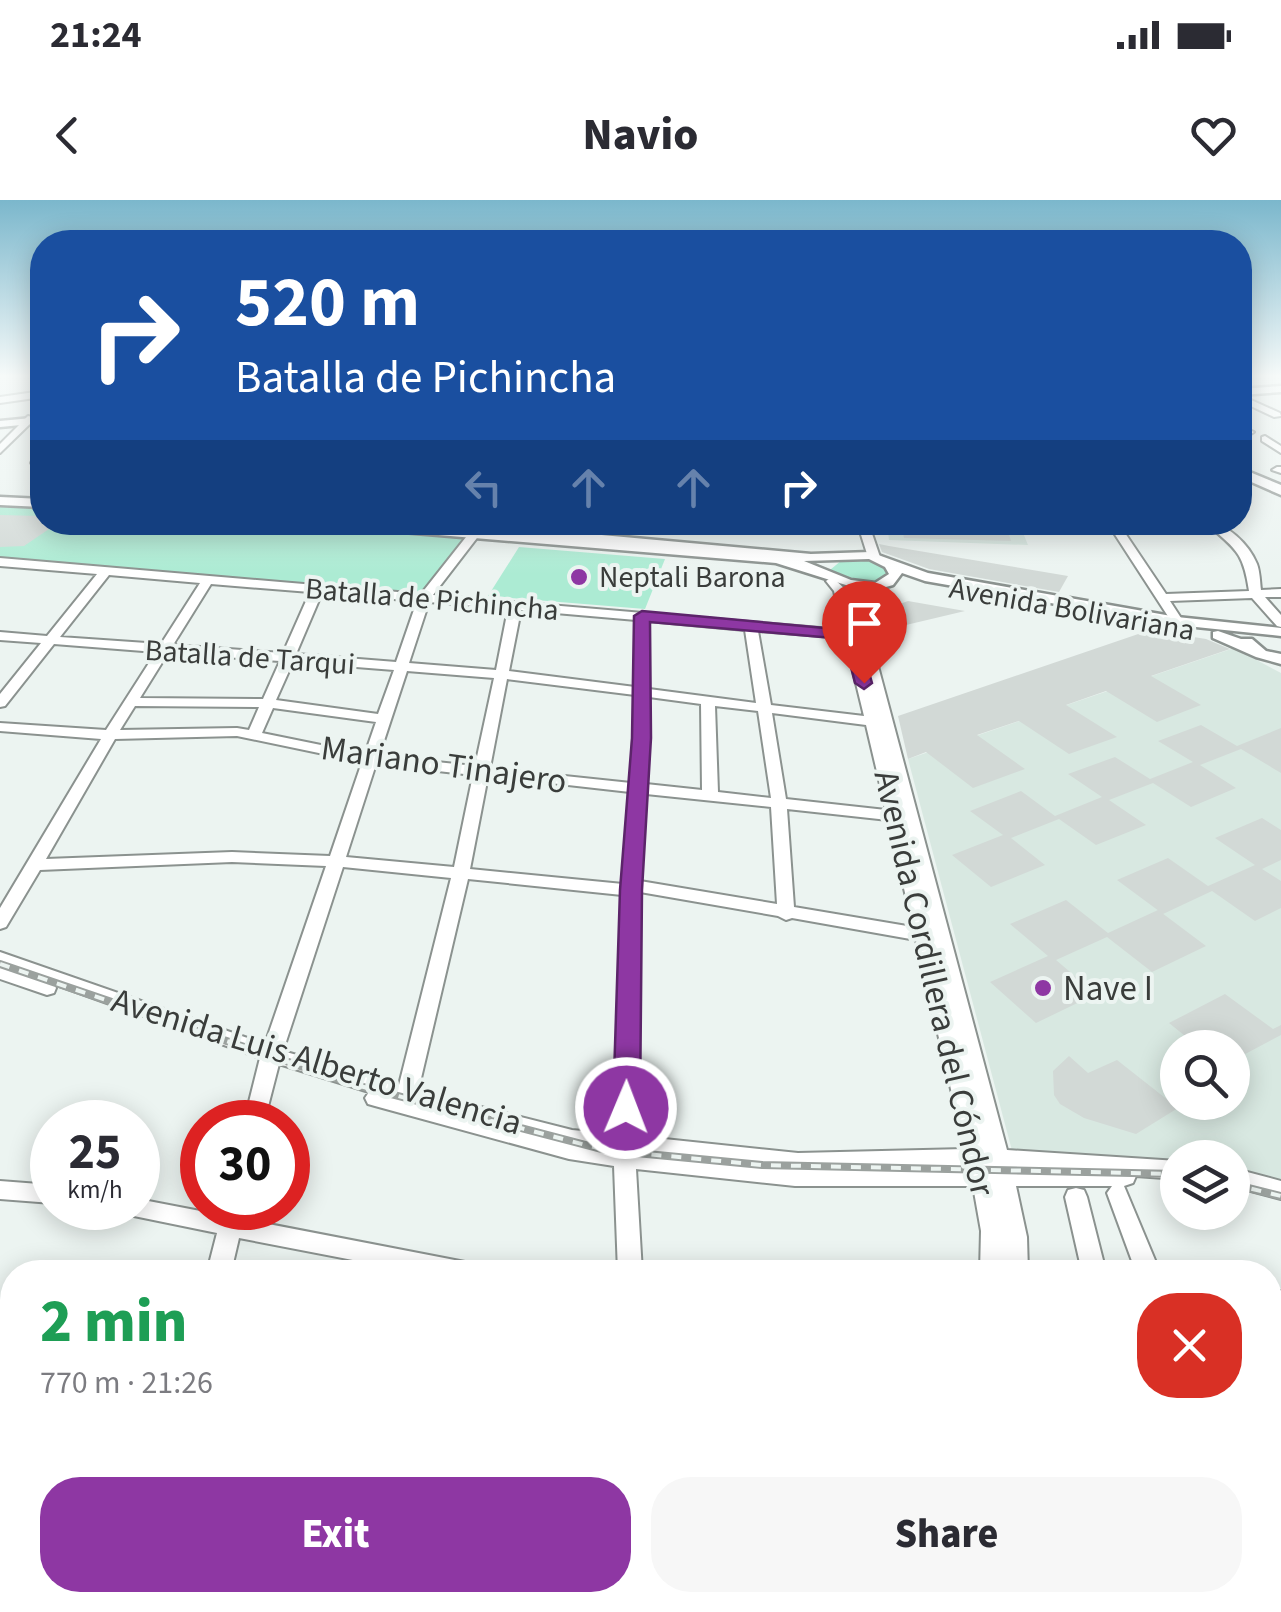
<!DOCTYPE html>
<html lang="en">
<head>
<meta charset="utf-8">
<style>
  body { margin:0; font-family:"Source Sans 3",sans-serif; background:#f7f7f7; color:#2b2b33; height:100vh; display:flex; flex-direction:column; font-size:38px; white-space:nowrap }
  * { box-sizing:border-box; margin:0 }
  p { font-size:32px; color:#7c7c81 }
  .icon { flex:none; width:55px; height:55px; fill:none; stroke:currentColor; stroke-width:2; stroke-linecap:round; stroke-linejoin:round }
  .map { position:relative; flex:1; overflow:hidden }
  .drawer { position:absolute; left:0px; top:1060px; width:1282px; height:352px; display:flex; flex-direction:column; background:#fff; border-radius:40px 40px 0 0; box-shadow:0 5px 25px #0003 }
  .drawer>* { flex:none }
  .banner { position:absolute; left:30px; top:30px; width:1222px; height:305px; border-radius:40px; box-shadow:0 5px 25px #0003; background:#1a4fa0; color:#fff; overflow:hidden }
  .controls { position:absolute; left:1160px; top:830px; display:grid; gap:20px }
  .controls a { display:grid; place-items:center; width:90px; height:90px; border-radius:50%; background:#fff; box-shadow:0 5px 25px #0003; font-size:50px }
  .speed { position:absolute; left:30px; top:900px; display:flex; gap:20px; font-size:50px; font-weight:700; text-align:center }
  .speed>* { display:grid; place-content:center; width:130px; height:130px; border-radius:50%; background:#fff; box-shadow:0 5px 25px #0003; line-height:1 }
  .speed small { font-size:25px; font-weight:400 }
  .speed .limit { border:15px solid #d22; background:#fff; color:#111 }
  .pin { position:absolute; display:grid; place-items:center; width:85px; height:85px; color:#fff; margin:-102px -42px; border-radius:50% 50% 50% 0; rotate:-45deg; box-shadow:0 0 10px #0007 }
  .pin .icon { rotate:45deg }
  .me { position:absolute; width:110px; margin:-55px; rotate:1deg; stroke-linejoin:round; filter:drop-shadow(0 0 8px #0008) }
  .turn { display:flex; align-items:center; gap:35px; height:210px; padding:0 40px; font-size:45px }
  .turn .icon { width:130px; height:130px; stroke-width:2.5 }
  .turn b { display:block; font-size:70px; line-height:85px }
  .lanes { display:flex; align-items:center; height:95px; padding:0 40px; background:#0003; justify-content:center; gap:50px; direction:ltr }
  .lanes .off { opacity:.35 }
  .round { display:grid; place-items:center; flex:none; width:105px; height:105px; border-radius:40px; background:#f7f7f7 }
  .headline { display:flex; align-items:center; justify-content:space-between; height:170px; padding:0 40px }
  h1 { font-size:60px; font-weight:800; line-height:75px; color:#1e9e55 }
  .primary-button { display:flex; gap:20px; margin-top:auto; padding:20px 40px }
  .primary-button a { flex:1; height:115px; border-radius:40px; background:#8e37a3; color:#fff; font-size:40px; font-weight:800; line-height:115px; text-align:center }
  .primary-button a+a { background:#f7f7f7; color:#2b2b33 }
  .status { display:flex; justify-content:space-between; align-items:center; height:70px; padding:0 50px; background:#fff; direction:ltr }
  .status svg { height:28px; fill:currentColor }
  header { display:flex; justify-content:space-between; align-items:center; height:130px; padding:0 40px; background:#fff; font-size:45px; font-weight:800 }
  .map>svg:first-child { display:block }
  .built { fill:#d8e8e1; fill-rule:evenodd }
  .green { fill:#acebd3 }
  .building { fill:#d2d9d6 }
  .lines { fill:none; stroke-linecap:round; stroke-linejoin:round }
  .minor-casing { stroke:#8b928f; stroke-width:4 }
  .major-casing { stroke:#8b928f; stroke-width:5 }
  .highway-casing { stroke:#8b928f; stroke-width:5 }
  .minor { fill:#fff; fill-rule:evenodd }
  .major { fill:#fff; fill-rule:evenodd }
  .highway { fill:#fff; fill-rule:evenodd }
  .rail-casing { stroke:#9ba19e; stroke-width:8 }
  .rail { stroke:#ecf4f1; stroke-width:4; stroke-dasharray:10; stroke-linecap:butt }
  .route { fill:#8e37a3; stroke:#5c246a; stroke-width:2.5 }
  .poi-dot { fill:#8e37a3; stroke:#ecf4f1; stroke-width:4 }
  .labels { text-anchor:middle; stroke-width:8; stroke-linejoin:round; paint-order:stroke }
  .far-poi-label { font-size:30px; fill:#3a3d3b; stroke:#ecf4f1; text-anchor:start }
  .far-street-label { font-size:30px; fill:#3a3d3b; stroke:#ecf4f1 }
  .street-label { font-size:35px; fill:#3a3d3b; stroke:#ecf4f1 }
  .poi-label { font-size:35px; fill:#3a3d3b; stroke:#ecf4f1; text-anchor:start }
</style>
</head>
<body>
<div class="status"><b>21:24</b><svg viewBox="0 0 49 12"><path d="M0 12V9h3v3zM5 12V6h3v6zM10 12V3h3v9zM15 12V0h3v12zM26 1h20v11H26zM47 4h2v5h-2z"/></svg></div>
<header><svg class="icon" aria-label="back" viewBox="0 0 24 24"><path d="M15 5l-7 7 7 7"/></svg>Navio<svg class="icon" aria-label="heart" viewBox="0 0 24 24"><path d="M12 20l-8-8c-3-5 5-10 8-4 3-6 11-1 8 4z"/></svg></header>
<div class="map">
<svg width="1281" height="1412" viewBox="0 0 1281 1412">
  <rect width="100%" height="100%" fill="#ecf4f1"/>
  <path class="built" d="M887,323h132l9,22 -139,-5z
    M1234,448l47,25v511l-48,-12 -1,-14h-54l-1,5 -163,-5 -106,-399zM1178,848h54v54h-54z"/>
  <path class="green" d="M0,306l42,2v14h256l176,14 -51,63 -423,-37z
    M519,347l146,12 -20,50 -157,-13z
    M860,358l26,7 4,9c-17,16 -43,10 -60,-4l12,-10z"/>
  <path class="building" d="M0,315l42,1v6h9l-3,5h4l-28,19 -24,1z
    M901,322h104l6,19 -107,-3z
    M879,344l10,2 179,30 -9,16 -130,-23 -47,-17z
    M908,401l57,10 -80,19 1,-21z
    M1150,430l56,9 24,10 -79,27 50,29 -44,17 -51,-31 -40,14 51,32 -48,17 -50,-33 -42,14 48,34 -52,19 -47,-36 -18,7 -10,-43z
    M1201,525l36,21 44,-18v45l-40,-24 -41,16 36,23 -45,19 -38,-24 -44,17 37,25 -50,20 -37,-26 -48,19 34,27 -54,22 -39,-32 51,-20 -33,-24 51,-20 34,25 47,-19 -34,-23 47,-17 35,22 43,-17 -35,-21z
    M1262,618l19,12v30l-19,9 19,12v27l-26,13 -43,-30 -49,23 -46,-34 51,-22 40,28 47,-21 -40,-27z
    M1066,700l42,33 50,-23 48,36 -54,26 -45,-35 -51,23 40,34 -60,29 -46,-41 58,-26 -38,-32z
    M1225,794l48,35 8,-4v10l-49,26v-13h-32l-31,-25z
    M1069,856l19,17 29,-13 61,48 -42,26 -52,-16 -24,-14 -6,-9 -1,-24z"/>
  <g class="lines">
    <g class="minor-casing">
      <path id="minor" d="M42,191v6l-42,6v-6z
        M1240,195l40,18 1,3 -7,1 -34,-16z
        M28,216l8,2 -36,35v-9z
        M1240,226l14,6 -5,3 -9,-3z
        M1265,236l16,10v7l-19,-12v-4z
        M42,260v6l-11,-3 1,-2z
        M1277,267h4v6l-9,-3z
        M840,322l18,4 -6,3 -193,-3 -6,-3z
        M857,322h11l12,35 -2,2 -10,-2z
        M1103,322h52l-32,8 43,64 83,-3c-6,-42 -15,-42 -44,-69 21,0 44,22 52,42 3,8 3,18 4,26l20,-1v8h-16l16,18v12l-4,-1 -25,-28 -82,3 13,20 -10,3 -61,-94z
        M474,331l6,3 -47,61 410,35 -9,-39 -8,-10 6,-4 14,13 11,41 -5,-25 14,-22h8l2,3 -12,19 6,30 137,514 171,11v18l-42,-3 -3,7 -9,3 36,86h-24l-29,-79 5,-7h-96l11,51 1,35h-24v-8v8h-24l1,-41 -8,-45h-178l-159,-17 6,103h-24l-4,-106 -45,-7 -194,-53 -7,-2 -3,-6 4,-6 -90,-28 -15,58h-20l16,-64 -206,-74 2,4 -2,5 -7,2 -47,-16v-13l25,8 -25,-9v-13l265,92 61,-178 -94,-4 -192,8 -34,57 -6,2v-21l101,-169 -101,-8v-8l106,7 50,-78 -102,-8 -49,62 -5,1v-13l41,-51 -41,-3v-8l47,4 50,-62 -97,-8v-8l421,36 49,-62zM109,375l91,8 -39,61 -101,-7zM211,384l99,8 -27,61 -110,-8zM322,393l95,8 -21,61 -100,-8zM429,402l79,7 -12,61 -87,-7zM521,410l115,10 -1,67 -126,-16zM648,421l97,9 11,73 -107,-14zM758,431l87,7 19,78 -93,-11zM168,453l112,8 -17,38 -123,-1zM293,462l101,8 -16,44 -102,-14zM407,471l87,7 -19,88 -96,-10zM507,479l128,16 -4,88 -141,-15zM649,497l52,7 1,86 -56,-6zM135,506l124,1 -10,23 -12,-2 -117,2zM715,506l43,5 13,87 -53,-6zM273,508l103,14 -11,32 -103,-21zM772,513l94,12 20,85 -100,-11zM237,536l125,26 -32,94 -98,-4 -186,7 69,-120zM376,564l97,11 -19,92 -108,-10zM488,576l142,16 -7,92 -153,-15zM646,594l125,13 6,97 -137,-23zM787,609l101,11 25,107 -119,-20zM343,667l108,11 -52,207 -116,-34zM468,679l154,16 -7,239 -43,-4 -154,-39zM640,692l138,24 8,4 6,-2 124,22 49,209 -167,4 -162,-17zM969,966v2h-75z
        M1232,968l49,13v18l-49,-13z
        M0,981l52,4v18l-52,-4z
        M1076,988l8,2 3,7 19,75h-24l-17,-75 3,-7z
        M138,999l83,16 2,-7h22l-2,11 222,43 8,3 4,7h-62l-176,-34 -8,34h-24l10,-39 -88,-18 -3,-7h12z
        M1270,1091h11v22h-11z
        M0,1213h12v26h-12z
        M1270,1235l11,3v26l-11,-3z
        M133,1400h30l-2,12h-30z
        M613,1400h30l-1,12h-30z
        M976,1400h30v12h-30z
        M1009,1400h30l1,12h-30z"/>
    </g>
    <g class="major-casing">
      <path id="major" d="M1281,186v6l-41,3v-6z
        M42,217v6l-42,4v-6z
        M0,297l42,2v8l-42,-2z
        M325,322h133l353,32 59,-2 58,21 249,44 104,11v8l-104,-11 -252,-44 -23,-8 -9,12 -25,7 -92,-29 -445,-37zM869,359l16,8 4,7 -14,9 -24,-3 -47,-19z
        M1218,431l23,8h11l14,12 15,3v10l-25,-7 -43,-19v-6z"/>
    </g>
    <g class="highway-casing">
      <path id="highway" d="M1240,268l41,17v10l-41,-18z"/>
    </g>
    <use href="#minor" class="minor"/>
    <use href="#major" class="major"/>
    <use href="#highway" class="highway"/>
    <g class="rail-casing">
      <path id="rail" d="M0,764l356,121 249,65 157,15 416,9
        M1232,984l49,12"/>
    </g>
    <use href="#rail" class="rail"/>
  </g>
  <linearGradient id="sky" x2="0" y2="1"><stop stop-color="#7bb7cc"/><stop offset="0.47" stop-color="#f6faf9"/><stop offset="1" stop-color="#f6faf9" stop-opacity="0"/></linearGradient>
  <rect width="1281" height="374" fill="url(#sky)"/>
  <path class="route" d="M642,411l215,20 15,52 -8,6 -9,-6 -11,-44 -194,-17 1,116 -9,152 -2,218 -4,7 -10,3 -9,-3 -4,-7 7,-218 12,-152 2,-122z"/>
  <g class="poi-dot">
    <circle cx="579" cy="377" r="10"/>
    <circle cx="1043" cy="788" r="10"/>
  </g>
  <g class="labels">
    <g class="far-poi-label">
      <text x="599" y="387">Neptali Barona</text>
    </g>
    <g class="far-street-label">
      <text transform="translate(432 399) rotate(5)" y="10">Batalla de Pichincha</text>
      <text transform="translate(1072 409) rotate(10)" y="10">Avenida Bolivariana</text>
      <text transform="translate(250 457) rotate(4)" y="10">Batalla de Tarqui</text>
    </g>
    <g class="street-label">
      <text transform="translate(444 564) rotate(8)" y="12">Mariano Tinajero</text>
      <text transform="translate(935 783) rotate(77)" y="12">Avenida Cordillera del Cóndor</text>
      <text transform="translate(317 861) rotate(17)" y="12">Avenida Luis Alberto Valencia</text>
    </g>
    <g class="poi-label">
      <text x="1063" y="800">Nave I</text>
    </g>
  </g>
</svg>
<div class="controls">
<a><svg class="icon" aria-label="search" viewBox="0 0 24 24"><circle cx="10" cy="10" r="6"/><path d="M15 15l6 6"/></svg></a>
<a><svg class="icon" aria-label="layers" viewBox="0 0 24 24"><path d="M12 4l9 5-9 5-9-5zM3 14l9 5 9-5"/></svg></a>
</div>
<div class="speed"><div>25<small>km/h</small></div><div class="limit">30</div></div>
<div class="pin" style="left:864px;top:483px;background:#d93025"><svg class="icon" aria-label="arrive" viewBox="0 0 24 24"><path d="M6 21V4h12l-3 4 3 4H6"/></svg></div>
<svg class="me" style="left:626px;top:908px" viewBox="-20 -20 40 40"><circle r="17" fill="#8e37a3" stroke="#fff" stroke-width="3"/><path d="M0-11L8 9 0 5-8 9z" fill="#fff"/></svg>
<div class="banner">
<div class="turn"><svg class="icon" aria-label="right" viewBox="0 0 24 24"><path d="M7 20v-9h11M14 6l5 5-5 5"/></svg><div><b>520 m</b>Batalla de Pichincha</div></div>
<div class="lanes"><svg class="icon off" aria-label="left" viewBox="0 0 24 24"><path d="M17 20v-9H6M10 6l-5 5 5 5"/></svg><svg class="icon off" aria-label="ahead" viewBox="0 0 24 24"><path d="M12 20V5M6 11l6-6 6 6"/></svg><svg class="icon off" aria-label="ahead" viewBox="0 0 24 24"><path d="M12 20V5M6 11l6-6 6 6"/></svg><svg class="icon" aria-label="right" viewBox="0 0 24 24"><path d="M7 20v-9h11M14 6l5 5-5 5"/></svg></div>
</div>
<section class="drawer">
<div class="headline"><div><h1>2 min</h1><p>770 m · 21:26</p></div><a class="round" style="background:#d93025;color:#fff"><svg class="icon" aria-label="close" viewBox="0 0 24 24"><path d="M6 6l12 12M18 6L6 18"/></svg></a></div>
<div class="primary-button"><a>Exit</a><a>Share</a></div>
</section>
</div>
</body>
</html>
